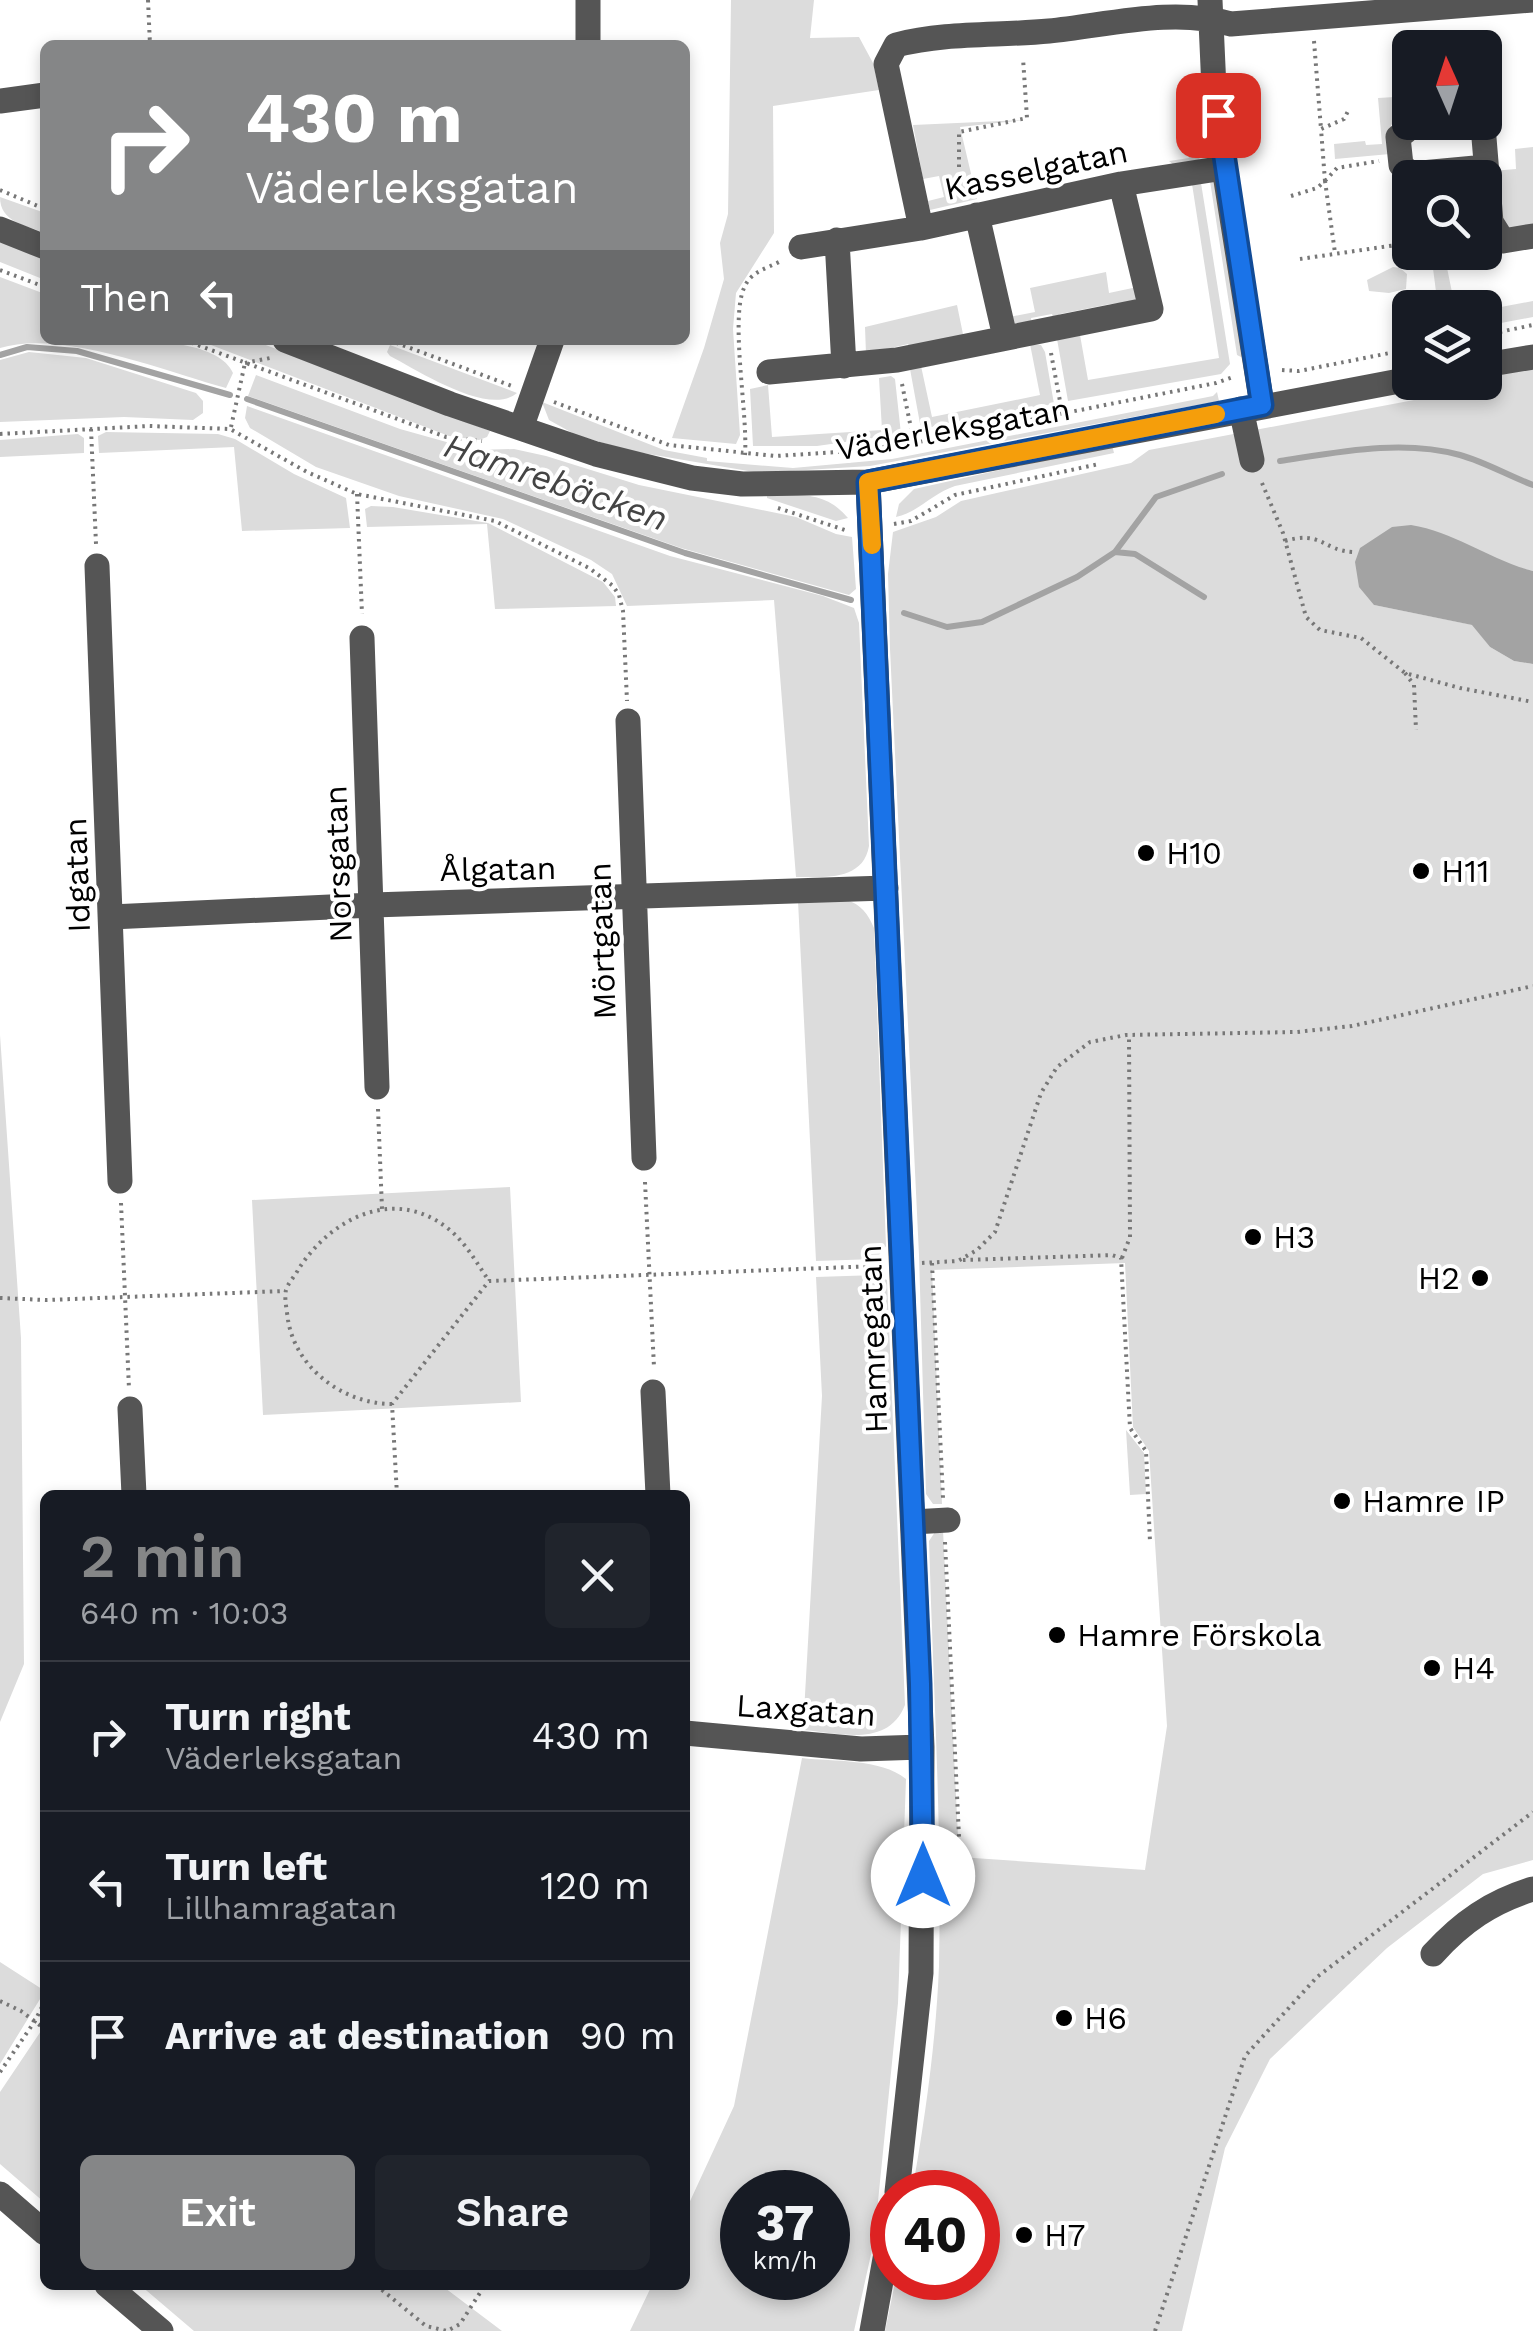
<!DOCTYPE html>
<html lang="en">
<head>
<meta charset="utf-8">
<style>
  body { margin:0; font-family:"Work Sans",sans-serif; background:#20242c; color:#f1f3f6; height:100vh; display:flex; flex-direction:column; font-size:38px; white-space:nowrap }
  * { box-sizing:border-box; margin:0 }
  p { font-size:32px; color:#9ea1a6 }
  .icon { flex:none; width:55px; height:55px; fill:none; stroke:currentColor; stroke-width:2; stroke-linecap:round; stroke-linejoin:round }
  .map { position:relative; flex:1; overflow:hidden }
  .sheet { position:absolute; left:40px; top:1490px; width:650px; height:800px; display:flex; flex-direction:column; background:#171b24; border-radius:15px; box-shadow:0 5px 15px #0003 }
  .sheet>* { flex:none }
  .top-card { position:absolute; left:40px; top:40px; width:650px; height:305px; border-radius:15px; box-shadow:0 5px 15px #0003; background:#858687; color:#fff; overflow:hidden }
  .needle { width:65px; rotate:357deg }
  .buttons { position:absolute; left:1392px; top:30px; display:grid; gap:20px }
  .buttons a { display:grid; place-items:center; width:110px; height:110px; border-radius:15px; background:#171b24; box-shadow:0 5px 15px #0003; font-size:50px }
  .speed { position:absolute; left:720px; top:2170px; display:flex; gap:20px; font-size:50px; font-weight:700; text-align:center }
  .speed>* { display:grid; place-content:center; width:130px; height:130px; border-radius:50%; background:#171b24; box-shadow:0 5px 15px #0003; line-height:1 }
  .speed small { font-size:25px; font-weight:400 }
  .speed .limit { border:15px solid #d22; background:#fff; color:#111 }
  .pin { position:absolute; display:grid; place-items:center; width:85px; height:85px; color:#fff; margin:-42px; border-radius:20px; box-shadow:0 5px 15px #0006 }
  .me { position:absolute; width:110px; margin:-55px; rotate:0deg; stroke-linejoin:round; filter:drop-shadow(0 0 8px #0008) }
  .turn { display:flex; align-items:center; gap:35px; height:210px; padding:0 40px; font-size:45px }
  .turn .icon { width:130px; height:130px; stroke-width:2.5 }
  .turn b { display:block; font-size:70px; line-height:85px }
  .then { display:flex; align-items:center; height:95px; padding:0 40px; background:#0003; gap:20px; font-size:38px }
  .round { display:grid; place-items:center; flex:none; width:105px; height:105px; border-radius:15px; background:#20242c }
  .head { display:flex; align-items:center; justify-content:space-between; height:170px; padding:0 40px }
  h1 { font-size:60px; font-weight:600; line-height:75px; color:#858687 }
  .button { display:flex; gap:20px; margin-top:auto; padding:20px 40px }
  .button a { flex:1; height:115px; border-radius:15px; background:#858687; color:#fff; font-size:40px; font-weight:600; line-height:115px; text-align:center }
  .button a+a { background:#20242c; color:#f1f3f6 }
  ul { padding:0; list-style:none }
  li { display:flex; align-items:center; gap:30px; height:150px; padding:0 40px; border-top:2px solid #363941 }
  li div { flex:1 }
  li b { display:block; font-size:38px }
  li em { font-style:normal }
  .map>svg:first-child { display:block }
  .green { fill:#dcdcdc; fill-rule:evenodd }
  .water { fill:#a3a3a3 }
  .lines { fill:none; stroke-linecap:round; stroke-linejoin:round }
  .stream { stroke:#a3a3a3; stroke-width:6 }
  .path { stroke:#777; stroke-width:4; stroke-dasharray:2.5 5; stroke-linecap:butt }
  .minor { stroke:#555; stroke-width:25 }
  .route-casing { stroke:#114b97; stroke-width:25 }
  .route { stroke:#1a73e8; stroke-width:18 }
  .slow { stroke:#f59e0b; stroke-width:18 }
  .poi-dot { fill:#000; stroke:#fff; stroke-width:4 }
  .labels { text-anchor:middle; stroke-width:8; stroke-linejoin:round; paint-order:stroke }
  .street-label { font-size:32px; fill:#000; stroke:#fff }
  .poi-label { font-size:32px; fill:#000; stroke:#fff; text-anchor:start }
  .water-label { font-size:35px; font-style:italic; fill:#444; stroke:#fff }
</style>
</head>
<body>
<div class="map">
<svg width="1533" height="2331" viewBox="0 0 1533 2331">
  <rect width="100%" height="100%" fill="#fff"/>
  <path class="green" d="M731,0h83l-4,38 49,-1 14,26 6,27 -106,16 1,127 -38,60 -3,36 7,106 -4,9 -64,-6 32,-90 20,-69 -4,-36 8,-29z
    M1192,95l8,69 -25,2 -6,-5 20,-3 -7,-62z
    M1395,97l2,23 -6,5 -1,29 -55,5 -1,-15 31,-3 1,4 16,-1 -4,-46z
    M1024,120l-64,7 17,72 -47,11 -2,-9 16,-4 -5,-21 -16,3 -10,-54z
    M1533,147v83l-28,4 -13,-63 24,-2 -1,-20z
    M1215,178l28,180 -6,-3 -27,-174z
    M1201,183l29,181 -9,10 -153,27 -11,-62 23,-4 8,45 131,-22 -27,-174z
    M0,197l45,16v20c-20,-8 -45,-11 -45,-36z
    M0,241l45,17v22l-45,-18z
    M1431,253h13l11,54h-17z
    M1393,267l7,1 7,6 -1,15 -17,4 -20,-2 -2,-11z
    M1106,272l3,21 33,-7 3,16 -35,2 -50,10 -6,6 -2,-6 -21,4 1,8 -17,3 -6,-12 26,-5 -5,-24z
    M0,277l45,17v46c40,0 170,-10 188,33l-7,15c-61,-17 -166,-59 -226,-40z
    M1533,301v16l-48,9v-16z
    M957,305l7,34 -53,11 -3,-6 -42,10 -1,-27z
    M198,340h55l237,91 -3,6 -8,3 -30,-4z
    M1030,344l11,1 4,7 9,52 -133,25 -11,-60 11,-3 11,51 108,-22z
    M390,345l127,48c-28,24 -98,-22 -127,-37l-3,-4z
    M29,352l57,6 110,35 7,8v12l-10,7 -69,-3 -124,5v-62z
    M1533,364v207l-16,-4 -143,38 99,20 17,22 24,14 19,3v1196l-50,14 -96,74 -117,111 -45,89 -43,183h-297l11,-53h82v-86h-66c13,-73 24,-150 27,-226 3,-141 -6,-283 -10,-425l6,-9 8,-2 16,327 186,13 22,-144 -18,-275 -16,-24 -8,-164 -193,7 10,234h-9l-7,-10 -7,-239 -29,-606 -2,-75 5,-42 43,-15 25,-16 170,-38 18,-13 302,-57v-10l34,-1v-9z
    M256,375l144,54 75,21 39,-1 32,7 93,29 157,32 40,17 16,3 4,52 -7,6 -168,-47 -433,-152z
    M891,376l4,3 6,55 -84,12h-64l-3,-57 18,-4 4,52 110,-7 -3,-52z
    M1217,392l2,9 -349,65 -110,7 -129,-22 -55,-16 -27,-15 -7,-18 122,48 43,8v3l86,7 99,-9 321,-63z
    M247,406l423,150 153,40 31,12 5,15 10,223c-6,35 -44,31 -73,31l-22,-277 -147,6 -15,-32 -21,-14 -88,-41 -104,-23 -83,-29 -66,-39 -5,-10z
    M106,432l112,2 17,5 59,35 52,24 4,30 -108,3 -8,-84 -135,6 -1,-17z
    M78,434l6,4v15l-84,4v-17z
    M1112,445l2,8 -159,33c-22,7 -38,27 -59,31l3,-13 15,-15z
    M767,495c34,1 57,-5 81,23l-12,3 -69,-23z
    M371,506l22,1 95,16 115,59 12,15 1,9 -121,3 -8,-85 -120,3 -2,-18z
    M846,900c15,4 22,14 28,28l12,318 -10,13 -60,2 -18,-360z
    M0,1035l21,303 3,326 -24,58z
    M510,1187l11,215 -258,13 -11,-215z
    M877,1275l10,5 18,425c-17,43 -65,28 -102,25l19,-334 -6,-119z
    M1126,1430l18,23 2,41 -16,1z
    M802,1758c32,4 78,0 104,21l-8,224 -24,238 -20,90h-224l22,-46h33v-73l49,-106zM828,2192v86h-86v-86z
    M0,1962l45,29 -45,73z
    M45,2025v178l-45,-39v-72z
    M140,2285h301l61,46h-308z"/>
  <path class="water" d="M1411,525c44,7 79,35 122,46v93l-19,-3 -24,-14 -18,-22 -98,-20 -15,-18 -4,-25 5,-14 32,-21z"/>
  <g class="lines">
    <path class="stream" d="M0,355l27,-8 50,4 153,44
      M247,399l438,154 166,47
      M1280,461c59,-9 122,-22 180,-6 25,7 49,21 73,30
      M1115,552l20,2 69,43
      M904,613l43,14 35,-5 95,-45 38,-25 41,-55 66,-23"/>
    <path class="path" d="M148,0l2,45
      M1314,41l7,88
      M959,167v-35l68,-14 -4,-60
      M1325,181l-4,-52 23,-10 5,-10
      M1325,181l12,-13 42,-7
      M0,190l45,19
      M1291,196l26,-8 8,-7 10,72
      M1300,259l110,-16
      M0,270l45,17
      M1485,335l48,-10
      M184,340l262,97 36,4
      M389,340l123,46
      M1051,353l11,59
      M245,363l25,-5
      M1282,370l17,1 111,-22
      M902,384l12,59
      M554,402l115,43 107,11 76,-5 62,-8 302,-60 17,-6
      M231,427l14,-64
      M91,429l5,115
      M0,434l149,-8 81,3 77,43 50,22 138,27 94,47 24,18 6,9 4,16 4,90
      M745,455c3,-41 -15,-135 -1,-167 7,-17 22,-19 37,-27
      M1262,483l21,50 23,84 14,13 41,8 44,35 55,15 73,14
      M357,494l5,120
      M778,508l67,22
      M894,524l17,-3 44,-26 144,-31
      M1285,541c37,-11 38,10 69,11
      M1405,673l9,12 2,45
      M378,1109l4,100
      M645,1182l9,185
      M121,1203l8,186
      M1122,1258l8,-21 -1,-202
      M963,1260l149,-5 9,3 9,170 16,23 4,91
      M922,1263l36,-2 19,-11 18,-18 46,-139 16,-26 33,-25 36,-7 171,-3 55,-6 181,-40
      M932,1263l11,235
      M0,1298l46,2 239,-9
      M392,1404c-48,0 -96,-35 -104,-84 -1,-9 -4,-22 -2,-30 2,-7 9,-14 12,-20 31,-50 94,-84 148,-43 19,14 30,35 43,54
      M397,1495l-5,-91 97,-123 388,-15
      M945,1542l15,316
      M0,2001l21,10 24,18
      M0,2072l35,-51 10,-20
      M376,2285l50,41 21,5 13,-7 25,-39
      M1155,2331l90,-275 72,-79 216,-165"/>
    <path class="minor" d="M1210,0l4,89 10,79 38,237
      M588,45v-45
      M0,101l45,-6
      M1483,126l8,96 12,19 30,-5
      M1406,131l-8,6 3,28 10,9 75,-7
      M977,215l28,122
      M921,228l-35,-164 10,-19c50,-13 102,-9 153,-14 59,-6 124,-24 182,-7l301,-24
      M0,229l45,18
      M837,240l7,126
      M801,247l120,-19 200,-44 103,-16
      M285,340l165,64 146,50 96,24 50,6 126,-2 542,-103
      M1485,365l48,-8
      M769,372l128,-12 254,-51 -30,-125
      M1241,409l11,51
      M521,428l31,-88
      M868,482l54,1265 -1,226 -24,219
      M97,566l23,615
      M362,638l15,449
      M628,721l16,437
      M111,917l262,-12 513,-17
      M653,1392l5,103
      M130,1409l4,86
      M913,1522l35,-2
      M685,1733l176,16 61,-2
      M1433,1954c29,-32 58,-52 100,-65
      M0,2194l45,39
      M107,2285l54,46
      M872,2331l20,-111"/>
  </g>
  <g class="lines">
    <g class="route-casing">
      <path id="route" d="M923,1876l-3,-192 -52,-1202 394,-77 -44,-290"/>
    </g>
    <use href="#route" class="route"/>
    <path class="slow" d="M872,545l-4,-63 348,-68"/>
  </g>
  <g class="poi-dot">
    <circle cx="1146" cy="853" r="10"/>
    <circle cx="1421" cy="871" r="10"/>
    <circle cx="1253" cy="1237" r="10"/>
    <circle cx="1480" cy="1278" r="10"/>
    <circle cx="1342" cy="1501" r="10"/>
    <circle cx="1057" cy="1635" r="10"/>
    <circle cx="1432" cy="1668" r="10"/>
    <circle cx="1064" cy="2018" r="10"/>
    <circle cx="1024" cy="2235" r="10"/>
  </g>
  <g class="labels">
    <g class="street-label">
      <text transform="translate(1036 170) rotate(-12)" y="11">Kasselgatan</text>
      <text transform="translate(953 429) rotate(-10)" y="11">Väderleksgatan</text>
      <text transform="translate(338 864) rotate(-92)" y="11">Norsgatan</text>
      <text transform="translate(498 869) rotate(-1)" y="11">Ålgatan</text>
      <text transform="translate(77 875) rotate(-92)" y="11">Idgatan</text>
      <text transform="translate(602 941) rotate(-92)" y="11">Mörtgatan</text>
      <text transform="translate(873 1339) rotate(-92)" y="11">Hamregatan</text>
      <text transform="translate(806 1710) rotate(4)" y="11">Laxgatan</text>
    </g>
    <g class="poi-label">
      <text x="1166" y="864">H10</text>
      <text x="1441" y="882">H11</text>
      <text x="1273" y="1248">H3</text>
      <text x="1460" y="1289" text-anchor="end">H2</text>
      <text x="1362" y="1512">Hamre IP</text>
      <text x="1077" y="1646">Hamre Förskola</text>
      <text x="1452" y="1679">H4</text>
      <text x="1084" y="2029">H6</text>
      <text x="1044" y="2246">H7</text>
    </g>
    <g class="water-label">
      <text transform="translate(556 482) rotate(19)" y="12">Hamrebäcken</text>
    </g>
  </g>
</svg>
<div class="buttons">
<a><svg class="needle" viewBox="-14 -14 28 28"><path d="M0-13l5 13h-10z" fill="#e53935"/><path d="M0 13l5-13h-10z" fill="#9ea1a6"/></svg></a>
<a><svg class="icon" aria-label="search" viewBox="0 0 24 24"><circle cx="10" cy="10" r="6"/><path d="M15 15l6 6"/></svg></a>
<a><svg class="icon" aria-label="layers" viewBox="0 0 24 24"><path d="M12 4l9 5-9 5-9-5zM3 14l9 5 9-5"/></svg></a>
</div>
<div class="speed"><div>37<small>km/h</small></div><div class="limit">40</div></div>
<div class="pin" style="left:1218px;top:115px;background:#d93025"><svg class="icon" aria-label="arrive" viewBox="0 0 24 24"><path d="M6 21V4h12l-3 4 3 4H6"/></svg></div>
<svg class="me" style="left:923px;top:1876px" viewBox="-20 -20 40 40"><circle r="19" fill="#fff"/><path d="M0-13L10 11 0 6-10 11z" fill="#1a73e8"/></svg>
<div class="top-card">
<div class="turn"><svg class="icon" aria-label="right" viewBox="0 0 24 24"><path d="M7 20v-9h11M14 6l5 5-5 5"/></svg><div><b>430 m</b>Väderleksgatan</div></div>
<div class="then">Then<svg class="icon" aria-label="left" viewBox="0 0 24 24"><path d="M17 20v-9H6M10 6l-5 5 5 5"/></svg></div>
</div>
<section class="sheet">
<div class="head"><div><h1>2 min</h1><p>640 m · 10:03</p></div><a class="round"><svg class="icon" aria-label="close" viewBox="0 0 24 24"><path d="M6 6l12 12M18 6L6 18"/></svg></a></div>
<ul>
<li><svg class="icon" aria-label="right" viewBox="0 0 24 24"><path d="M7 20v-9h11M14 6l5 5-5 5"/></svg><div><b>Turn right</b><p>Väderleksgatan</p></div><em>430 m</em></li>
<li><svg class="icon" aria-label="left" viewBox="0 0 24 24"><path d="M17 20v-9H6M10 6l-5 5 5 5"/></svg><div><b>Turn left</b><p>Lillhamragatan</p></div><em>120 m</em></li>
<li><svg class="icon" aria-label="arrive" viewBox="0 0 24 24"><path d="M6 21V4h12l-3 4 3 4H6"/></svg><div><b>Arrive at destination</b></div><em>90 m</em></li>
</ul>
<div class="button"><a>Exit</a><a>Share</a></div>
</section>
</div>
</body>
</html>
